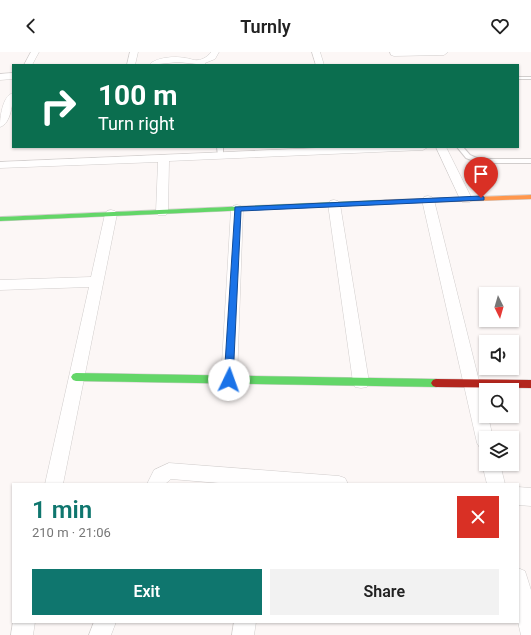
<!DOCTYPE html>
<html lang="en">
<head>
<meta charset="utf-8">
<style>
  body { margin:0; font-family:Roboto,sans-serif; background:#f2f2f2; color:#222; height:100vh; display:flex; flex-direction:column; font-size:15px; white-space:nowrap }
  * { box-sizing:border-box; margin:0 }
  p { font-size:13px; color:#767676 }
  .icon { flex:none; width:22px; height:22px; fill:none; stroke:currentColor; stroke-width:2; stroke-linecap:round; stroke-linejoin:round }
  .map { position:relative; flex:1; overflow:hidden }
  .sheet { position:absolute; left:12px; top:431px; width:507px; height:140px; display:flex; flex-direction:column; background:#fff; border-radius:0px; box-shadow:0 1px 3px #0004 }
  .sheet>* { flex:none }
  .top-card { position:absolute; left:12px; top:12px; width:507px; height:84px; border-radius:0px; box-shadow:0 1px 3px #0004; background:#0b6e4f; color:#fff; overflow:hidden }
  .needle { width:26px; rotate:175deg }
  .tools { position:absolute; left:479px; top:235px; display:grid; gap:8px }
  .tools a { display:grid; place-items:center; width:40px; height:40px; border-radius:0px; background:#fff; box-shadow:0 1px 3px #0004; font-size:20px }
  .pin { position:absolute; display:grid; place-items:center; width:34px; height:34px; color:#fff; margin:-41px -17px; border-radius:50% 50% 50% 0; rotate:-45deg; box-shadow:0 0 4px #0007 }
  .pin .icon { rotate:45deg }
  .me { position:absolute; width:44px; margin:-22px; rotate:3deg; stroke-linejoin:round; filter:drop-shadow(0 0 3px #0008) }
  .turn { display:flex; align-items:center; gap:14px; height:84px; padding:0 20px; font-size:18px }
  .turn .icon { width:52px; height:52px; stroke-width:2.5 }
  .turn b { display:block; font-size:28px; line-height:34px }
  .round { display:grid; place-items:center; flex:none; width:42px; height:42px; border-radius:0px; background:#f2f2f2 }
  .summary { display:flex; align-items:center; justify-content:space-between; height:68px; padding:0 20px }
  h1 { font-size:24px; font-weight:600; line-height:30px; color:#0f766e }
  .primary-button { display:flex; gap:8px; margin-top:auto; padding:8px 20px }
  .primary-button a { flex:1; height:46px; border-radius:0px; background:#0f766e; color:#fff; font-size:16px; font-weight:600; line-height:46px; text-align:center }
  .primary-button a+a { background:#f2f2f2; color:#222 }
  header { display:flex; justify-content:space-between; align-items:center; height:52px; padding:0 20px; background:#fff; font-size:18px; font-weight:600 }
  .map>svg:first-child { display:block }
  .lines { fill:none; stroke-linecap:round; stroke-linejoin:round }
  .lane-casing { stroke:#d1cdcc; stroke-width:2 }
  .street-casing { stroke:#d1cdcc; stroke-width:1 }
  .fast-casing { stroke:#d1cdcc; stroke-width:1 }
  .slow-casing { stroke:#d1cdcc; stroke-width:1 }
  .jam-casing { stroke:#d1cdcc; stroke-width:1 }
  .lane { fill:#fffefe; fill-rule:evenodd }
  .street { fill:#fffefe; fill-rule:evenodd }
  .fast { fill:#63d668; fill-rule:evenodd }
  .slow { fill:#ff974d; fill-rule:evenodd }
  .jam { fill:#b3261e; fill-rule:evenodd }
  .wall { fill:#958885 }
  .route { fill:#1a73e8; stroke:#114b97 }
</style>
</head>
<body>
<header><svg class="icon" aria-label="back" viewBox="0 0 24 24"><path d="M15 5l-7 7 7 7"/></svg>Turnly<svg class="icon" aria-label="heart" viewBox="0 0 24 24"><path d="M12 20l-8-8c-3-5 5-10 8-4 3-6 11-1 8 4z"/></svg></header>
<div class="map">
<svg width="531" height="583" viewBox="0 0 531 583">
  <rect width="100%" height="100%" fill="#fcf7f6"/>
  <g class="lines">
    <g class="lane-casing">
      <path id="lane" d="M518,25h13v2h-13z
        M217,95h6v10l-5,-1z
        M457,95h6l7,8 9,4h52v4h-52l-13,-5z"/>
    </g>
    <g class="street-casing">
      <path id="street" d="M31,0h8l-7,13h-8z
        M130,0h8l-3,13h-8z
        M211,0h8l-4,7 -10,4 1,2 -28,-3 -29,3c7,-8 26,-9 36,-7 4,0 9,3 13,2 4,0 11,-4 13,-8z
        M312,0h8l4,13h-8z
        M390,0h58l-4,3 -50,1 -3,-1z
        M13,21v6l-13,1v-6z
        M13,41c0,9 -2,31 -13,34 0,-9 2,-31 13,-34z
        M339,95h89l-5,3 -254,11 -1,51 -2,3h-8l-2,-3 2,-50 -158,6v-6z
        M436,95h10l26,52 -2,3h-8l-2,-3z
        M428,144l4,1 2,3 52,209v7h2l5,22h-7v13l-6,-3 -3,-5 -55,-243 2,-3z
        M334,148l4,1 2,3 29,178 -2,5 -6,1 -6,-1 -2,-5 -25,-178 2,-3z
        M237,153l4,1 2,3 -6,171 -2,5 -6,1 -6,-1 -2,-5 10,-171 2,-3z
        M111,158l4,1 2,3 -54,270h-18l44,-197 -89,3v-10l91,-3 14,-63 2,-3z
        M485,406h1v6h14l5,20h-18l-5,-20z
        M169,411l170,13 6,2 3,6h-117l-60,-5 -6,5h-18l7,-14z
        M518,435l13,1v18l-13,-1z
        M518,516l7,3 6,19v45h-10l-3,-13z
        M13,570h22l-2,13h-22z
        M94,570h22l-5,13h-22z
        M234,570h22l-2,13h-22z"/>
    </g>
    <g class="fast-casing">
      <path id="fast" d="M384,148h3v4l-387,17v-4z
        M76,321l360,6 3,1 2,3 -2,3 -3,1 -360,-6 -3,-1 -2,-3 2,-3z"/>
    </g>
    <g class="slow-casing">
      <path id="slow" d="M531,143v4l-147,5 -4,-2 4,-2z"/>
    </g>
    <g class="jam-casing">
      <path id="jam" d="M436,327l95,1v8l-95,-1 -3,-1 -2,-3 2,-3z"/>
    </g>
    <use href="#lane" class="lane"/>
    <use href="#street" class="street"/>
    <use href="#fast" class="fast"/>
    <use href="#slow" class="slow"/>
    <use href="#jam" class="jam"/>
  </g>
  <path class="wall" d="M226,95h74l-74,1z"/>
  <path class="route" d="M481,144l3,1v3l-243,11 -8,169 -1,2h-7l-1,-2 11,-173z"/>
</svg>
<div class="tools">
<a><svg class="needle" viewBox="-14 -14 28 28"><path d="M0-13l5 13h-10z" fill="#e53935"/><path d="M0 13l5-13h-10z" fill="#767676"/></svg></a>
<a><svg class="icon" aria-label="sound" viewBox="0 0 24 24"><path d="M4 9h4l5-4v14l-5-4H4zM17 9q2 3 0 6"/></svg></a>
<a><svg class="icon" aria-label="search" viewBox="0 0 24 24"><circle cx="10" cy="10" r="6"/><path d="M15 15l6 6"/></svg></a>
<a><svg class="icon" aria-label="layers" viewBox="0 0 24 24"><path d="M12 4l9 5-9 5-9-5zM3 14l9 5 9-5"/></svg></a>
</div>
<div class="pin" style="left:481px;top:146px;background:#d93025"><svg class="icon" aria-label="arrive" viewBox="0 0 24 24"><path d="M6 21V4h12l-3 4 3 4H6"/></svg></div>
<svg class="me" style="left:229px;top:328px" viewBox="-20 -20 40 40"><circle r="19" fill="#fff"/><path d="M0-13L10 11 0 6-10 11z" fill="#1a73e8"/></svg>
<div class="top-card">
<div class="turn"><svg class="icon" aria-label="right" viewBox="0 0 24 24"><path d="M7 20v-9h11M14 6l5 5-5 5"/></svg><div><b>100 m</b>Turn right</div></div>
</div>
<section class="sheet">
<div class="summary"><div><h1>1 min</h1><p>210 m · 21:06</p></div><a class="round" style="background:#d93025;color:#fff"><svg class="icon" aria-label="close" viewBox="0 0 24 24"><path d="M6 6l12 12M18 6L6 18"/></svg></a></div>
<div class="primary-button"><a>Exit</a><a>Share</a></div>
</section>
</div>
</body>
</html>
